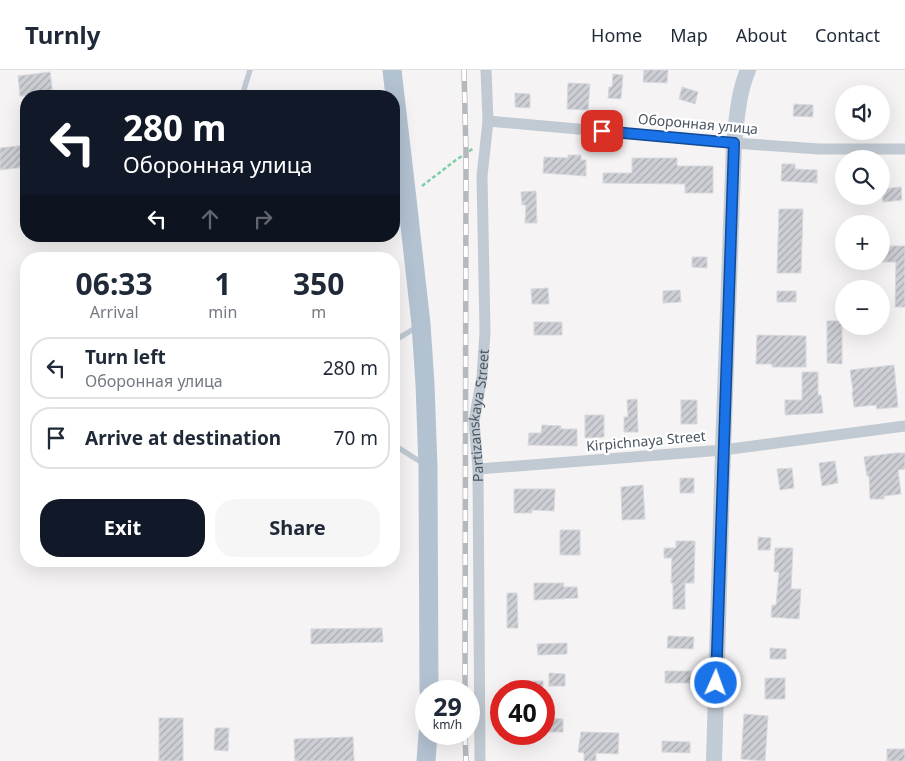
<!DOCTYPE html>
<html lang="en">
<head>
<meta charset="utf-8">
<style>
  body { margin:0; font-family:"Noto Sans",sans-serif; background:#f6f6f7; color:#1f2937; height:100vh; display:flex; flex-direction:column; font-size:19px; white-space:nowrap }
  * { box-sizing:border-box; margin:0 }
  p { font-size:16px; color:#747a83 }
  .icon { flex:none; width:28px; height:28px; fill:none; stroke:currentColor; stroke-width:2; stroke-linecap:round; stroke-linejoin:round }
  .map { position:relative; flex:1; overflow:hidden }
  .drawer { position:absolute; left:20px; top:182px; width:380px; height:315px; display:flex; flex-direction:column; background:#fff; border-radius:20px; box-shadow:0 5px 20px #0002 }
  .drawer>* { flex:none }
  .guide { position:absolute; left:20px; top:20px; width:380px; height:152px; border-radius:20px; box-shadow:0 5px 20px #0002; background:#111827; color:#fff; overflow:hidden }
  .tools { position:absolute; left:835px; top:15px; display:grid; gap:10px }
  .tools a { display:grid; place-items:center; width:55px; height:55px; border-radius:50%; background:#fff; box-shadow:0 5px 20px #0002; font-size:25px }
  .speed { position:absolute; left:415px; top:610px; display:flex; gap:10px; font-size:25px; font-weight:700; text-align:center }
  .speed>* { display:grid; place-content:center; width:65px; height:65px; border-radius:50%; background:#fff; box-shadow:0 5px 20px #0002; line-height:1 }
  .speed small { font-size:12px; font-weight:400 }
  .speed .limit { border:8px solid #d22; background:#fff; color:#111 }
  .pin { position:absolute; display:grid; place-items:center; width:42px; height:42px; color:#fff; margin:-21px; border-radius:10px; box-shadow:0 2px 8px #0006 }
  .me { position:absolute; width:55px; margin:-28px; rotate:2deg; stroke-linejoin:round; filter:drop-shadow(0 0 4px #0008) }
  .turn { display:flex; align-items:center; gap:18px; height:105px; padding:0 20px; font-size:22px }
  .turn .icon { width:65px; height:65px; stroke-width:2.5 }
  .turn b { display:block; font-size:35px; line-height:42px }
  .lanes { display:flex; align-items:center; height:48px; padding:0 20px; background:#0003; justify-content:center; gap:25px; direction:ltr }
  .lanes .off { opacity:.35 }
  .eta { display:flex; justify-content:space-evenly; align-items:center; height:85px; text-align:center }
  .eta b { font-size:30px; font-weight:700; line-height:35px }
  .cta { display:flex; gap:10px; margin-top:auto; padding:10px 20px }
  .cta a { flex:1; height:58px; border-radius:20px; background:#111827; color:#fff; font-size:20px; font-weight:700; line-height:58px; text-align:center }
  .cta a+a { background:#f6f6f7; color:#1f2937 }
  ul { padding:0; list-style:none }
  li { display:flex; align-items:center; gap:15px; height:62px; margin:0 10px 8px; padding:0 10px; border:2px solid #e0e1e3; border-radius:20px }
  li div { flex:1 }
  li b { display:block; font-size:19px }
  li em { font-style:normal }
  header { display:flex; align-items:center; gap:30px; box-sizing:border-box; height:70px; padding:0 25px; background:#fff; border-bottom:1px solid #e0e1e3 }
  header strong { font-size:24px }
  nav { display:flex; gap:28px; margin-inline-start:auto; font-size:18px }
  .map>svg:first-child { display:block }
  .building { fill:url(#building-hatch); stroke:#d7d9de }
  .lines { fill:none; stroke-linecap:round; stroke-linejoin:round }
  .path { stroke:#7ad0a6; stroke-width:2.5; stroke-dasharray:4 2.5; stroke-linecap:butt }
  .lane { stroke:#c1cad2; stroke-width:5.5 }
  .street { stroke:#c1cad2; stroke-width:11 }
  .secondary { stroke:#c1cbd6; stroke-width:16 }
  .primary { stroke:#b3c2d1; stroke-width:19 }
  .rail-casing { stroke:#b5b8bd; stroke-width:5.5 }
  .rail { stroke:#fff; stroke-width:4; stroke-dasharray:11; stroke-linecap:butt }
  .route-casing { stroke:#114b97; stroke-width:12 }
  .route { stroke:#1a73e8; stroke-width:9 }
  .labels { text-anchor:middle; stroke-width:4.5; stroke-linejoin:round; paint-order:stroke }
  .street-label { font-size:14px; fill:#4a5661; stroke:#fff }
</style>
</head>
<body>
<header>
<strong>Turnly</strong>
<nav><a>Home</a><a>Map</a><a>About</a><a>Contact</a></nav>
</header>
<div class="map">
<svg width="905" height="691" viewBox="0 0 905 691">
  <defs>
    <pattern id="building-hatch" width="6" height="6" patternUnits="userSpaceOnUse" patternTransform="scale(1.25)"><rect width="6" height="6" fill="#cdcfd5"/><path d="M-1 1l2-2M0 6l6-6M5 7l2-2" fill="none" stroke="#a8abb0"/></pattern>
  </defs>
  <rect width="100%" height="100%" fill="#f5f3f3"/>
  <path class="building" d="M644,0h24l-1,13 -24,-1z
    M50,2l3,24h-33l-2,-20z
    M613,4l10,1 -2,24 -13,-1 1,-11h3z
    M568,13l22,1 -2,26 -21,-1z
    M682,17l16,5 -3,12 -16,-5z
    M515,23l15,1v14l-15,-1z
    M794,34l19,1v12l-20,-1z
    M26,75v22l-26,3v-22z
    M568,85h13v5h5v16l-43,-3 1,-16 24,1z
    M632,88h45v8h36v27h-28v-9l-82,-1v-10h29z
    M782,94h13v5l22,1v13l-36,-2z
    M901,117l1,13 -19,2 -1,-13z
    M536,121l1,32h-12l1,-18h-4l-1,-13z
    M779,139h24l-2,64h-24z
    M881,176h24v61h-10l1,-45h-15z
    M692,187h15v11l-15,-1z
    M548,218l1,16h-17l-1,-15z
    M680,220l1,12 -18,1v-12z
    M777,221h19v11h-19z
    M827,251h15v43l-15,-1z
    M534,252h28v13h-28z
    M757,265l49,1v31h-34v-3h-16z
    M894,295l4,42 -21,2 -1,-4 -22,2 -2,-15h1l-3,-22z
    M802,302h16v23h3l2,18 -38,2v-15h17z
    M637,329l1,33h-14v-15h4l-1,-17z
    M681,330h16v24h-16z
    M585,345h19v22l-19,1z
    M542,355l19,1v3h16v17l-49,-1 1,-12h12z
    M895,383h10v16l-7,1 3,24 -17,2v3h-14l-1,-23h-2l-3,-19z
    M835,391l3,22 -16,3 -3,-23z
    M792,398l2,20 -14,2 -3,-21z
    M680,408h14v15h-14z
    M643,415l2,34 -23,1 -1,-33z
    M514,419h41l-1,22 -22,-1v3h-18z
    M560,460h20v25h-20z
    M758,467l13,1 -1,12h-12z
    M676,471h19l-1,42h-9v26h-12v-26h-2l1,-25h-8v-10h12z
    M775,478h18l-2,41h10l-2,30 -28,-2 1,-12h4l3,-33h-5z
    M534,513h30l-1,4h14l1,11 -44,2z
    M507,523h10l1,35h-11z
    M382,558l1,14 -72,2v-15z
    M668,566l26,1 -1,12 -26,-1z
    M567,573v11l-29,1 -1,-11z
    M770,578l16,1v10h-16z
    M665,601h26v12h-26z
    M549,603l16,1v12h-16z
    M765,608h20v21h-20z
    M525,611h18v10h-18z
    M744,644l24,2 -3,45 -24,-2z
    M159,648h24v43h-24z
    M544,648l19,1v13h-19z
    M215,658h14l-1,23 -14,-1z
    M581,662l38,1 -1,21 -22,-1v8h-12v-8l-6,-1z
    M353,667l1,24h-59l-1,-22z
    M662,671l28,1v11l-28,-1z
    M887,679h18v12h-18z"/>
  <g class="lines">
    <path class="path" d="M422,116l34,-26 18,-12"/>
    <path class="lane" d="M242,26l8,-26
      M394,271l23,-14
      M394,375l30,19"/>
    <g class="street">
      <path d="M488,51l246,22 85,6h86"/>
      <path d="M478,399l245,-19 182,-24"/>
      <path id="s1" d="M480,691l-2,-292 -4,-48 8,-44 3,-45 -3,-156 6,-55 -2,-51"/>
    </g>
    <path class="secondary" d="M714,691l9,-311 11,-307c3,-25 4,-49 14,-73"/>
    <path class="primary" d="M392,0l15,129 14,125 4,60 3,83 1,224
      M426,691l2,-27"/>
    <g class="rail-casing">
      <path id="rail" d="M464,0l2,83 -1,538
        M465,664l1,27"/>
    </g>
    <use href="#rail" class="rail"/>
  </g>
  <g class="lines">
    <g class="route-casing">
      <path id="route" d="M602,61l132,12 -18,540"/>
    </g>
    <use href="#route" class="route"/>
  </g>
  <g class="labels">
    <g class="street-label">
      <text transform="translate(698 54) rotate(5)" y="5">Оборонная улица</text>
      <text dy="5" stroke="none"><textPath href="#s1" startOffset="346">Partizanskaya Street</textPath></text>
      <text transform="translate(646 371) rotate(-5)" y="5">Kirpichnaya Street</text>
    </g>
  </g>
</svg>
<div class="tools">
<a><svg class="icon" aria-label="sound" viewBox="0 0 24 24"><path d="M4 9h4l5-4v14l-5-4H4zM17 9q2 3 0 6"/></svg></a>
<a><svg class="icon" aria-label="search" viewBox="0 0 24 24"><circle cx="10" cy="10" r="6"/><path d="M15 15l6 6"/></svg></a>
<a>+</a>
<a>−</a>
</div>
<div class="speed"><div>29<small>km/h</small></div><div class="limit">40</div></div>
<div class="pin" style="left:602px;top:61px;background:#d93025"><svg class="icon" aria-label="arrive" viewBox="0 0 24 24"><path d="M6 21V4h12l-3 4 3 4H6"/></svg></div>
<svg class="me" style="left:716px;top:613px" viewBox="-20 -20 40 40"><circle r="17" fill="#1a73e8" stroke="#fff" stroke-width="3"/><path d="M0-11L8 9 0 5-8 9z" fill="#fff"/></svg>
<div class="guide">
<div class="turn"><svg class="icon" aria-label="left" viewBox="0 0 24 24"><path d="M17 20v-9H6M10 6l-5 5 5 5"/></svg><div><b>280 m</b>Оборонная улица</div></div>
<div class="lanes"><svg class="icon" aria-label="left" viewBox="0 0 24 24"><path d="M17 20v-9H6M10 6l-5 5 5 5"/></svg><svg class="icon off" aria-label="ahead" viewBox="0 0 24 24"><path d="M12 20V5M6 11l6-6 6 6"/></svg><svg class="icon off" aria-label="right" viewBox="0 0 24 24"><path d="M7 20v-9h11M14 6l5 5-5 5"/></svg></div>
</div>
<section class="drawer">
<div class="eta">
<div><b>06:33</b><p>Arrival</p></div>
<div><b>1</b><p>min</p></div>
<div><b>350</b><p>m</p></div>
</div>
<ul>
<li><svg class="icon" aria-label="left" viewBox="0 0 24 24"><path d="M17 20v-9H6M10 6l-5 5 5 5"/></svg><div><b>Turn left</b><p>Оборонная улица</p></div><em>280 m</em></li>
<li><svg class="icon" aria-label="arrive" viewBox="0 0 24 24"><path d="M6 21V4h12l-3 4 3 4H6"/></svg><div><b>Arrive at destination</b></div><em>70 m</em></li>
</ul>
<div class="cta"><a>Exit</a><a>Share</a></div>
</section>
</div>
</body>
</html>
